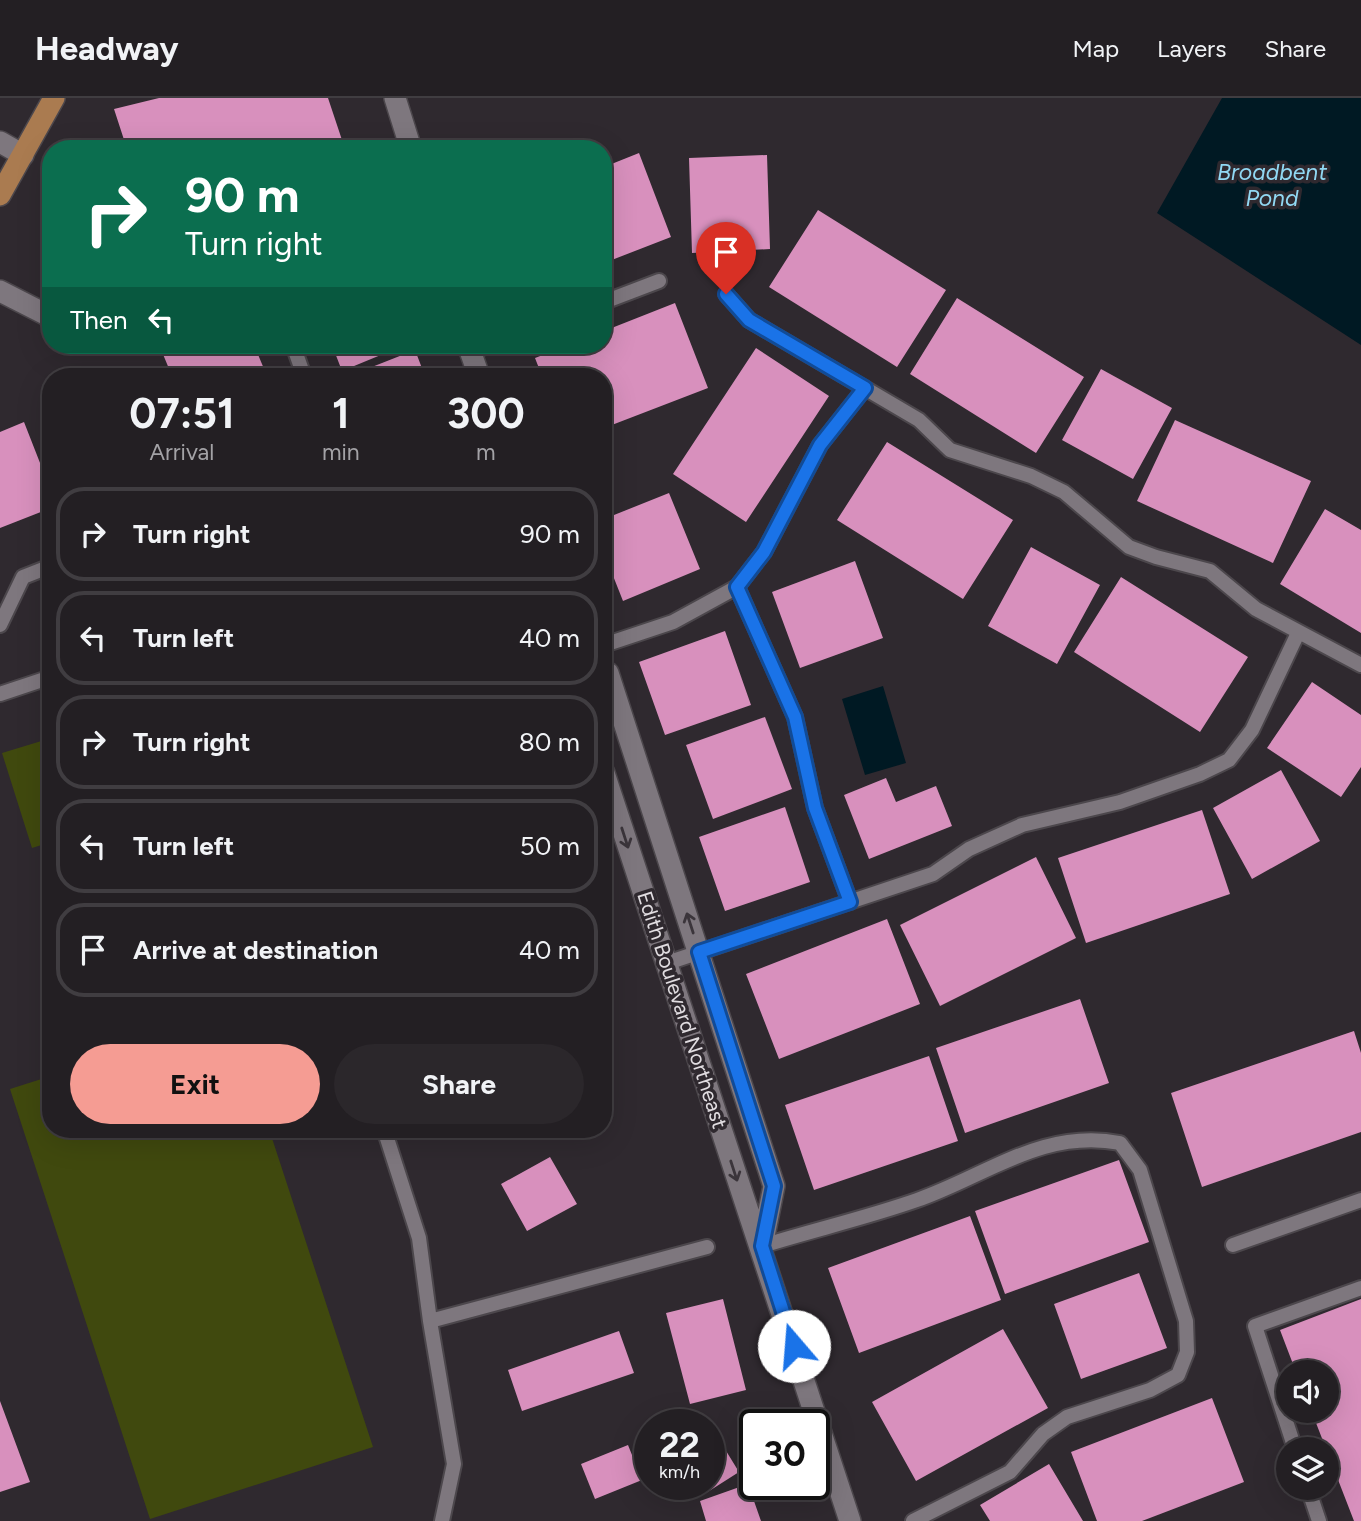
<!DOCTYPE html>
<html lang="en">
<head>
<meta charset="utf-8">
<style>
  body { margin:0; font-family:Figtree,sans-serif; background:#2b272b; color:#f1f3f6; height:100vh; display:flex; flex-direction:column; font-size:26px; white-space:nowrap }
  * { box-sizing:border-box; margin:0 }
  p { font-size:23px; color:#a3a2a6 }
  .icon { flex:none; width:38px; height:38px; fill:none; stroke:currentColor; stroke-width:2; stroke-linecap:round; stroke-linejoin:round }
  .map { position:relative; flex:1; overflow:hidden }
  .details { position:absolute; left:42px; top:270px; width:570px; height:770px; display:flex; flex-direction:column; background:#231f23; border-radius:28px; box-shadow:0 7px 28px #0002,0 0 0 2px #403d41 }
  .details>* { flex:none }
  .hud { position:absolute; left:42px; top:42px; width:570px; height:214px; border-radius:28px; box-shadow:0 7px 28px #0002,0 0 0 2px #403d41; background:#0b6e4f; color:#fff; overflow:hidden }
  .controls { position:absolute; left:1276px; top:1262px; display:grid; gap:14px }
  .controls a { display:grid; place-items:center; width:63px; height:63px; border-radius:50%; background:#231f23; box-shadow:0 7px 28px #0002,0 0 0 2px #403d41; font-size:35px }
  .speed { position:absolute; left:634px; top:1311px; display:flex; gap:14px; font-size:35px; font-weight:700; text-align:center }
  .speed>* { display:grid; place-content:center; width:91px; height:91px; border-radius:50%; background:#231f23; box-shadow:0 7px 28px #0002,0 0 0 2px #403d41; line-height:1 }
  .speed small { font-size:18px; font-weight:400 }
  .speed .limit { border:4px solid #111; border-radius:10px; background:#fff; color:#111 }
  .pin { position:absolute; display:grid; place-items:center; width:60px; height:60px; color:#fff; margin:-72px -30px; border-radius:50% 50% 50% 0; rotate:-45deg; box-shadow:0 0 7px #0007 }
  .pin .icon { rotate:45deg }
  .me { position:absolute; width:77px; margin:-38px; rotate:342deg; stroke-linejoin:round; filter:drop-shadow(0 0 5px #0008) }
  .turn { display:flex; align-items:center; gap:24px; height:147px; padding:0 28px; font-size:32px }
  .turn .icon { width:91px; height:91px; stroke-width:2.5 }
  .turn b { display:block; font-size:49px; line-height:60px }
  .then { display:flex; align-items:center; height:66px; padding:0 28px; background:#0003; gap:14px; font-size:26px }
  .eta { display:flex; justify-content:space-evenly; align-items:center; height:119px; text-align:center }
  .eta b { font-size:42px; font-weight:700; line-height:49px }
  .button { display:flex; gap:14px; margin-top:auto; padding:14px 28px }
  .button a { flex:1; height:80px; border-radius:42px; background:#f59c93; color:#111; font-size:28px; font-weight:700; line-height:80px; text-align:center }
  .button a+a { background:#2b272b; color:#f1f3f6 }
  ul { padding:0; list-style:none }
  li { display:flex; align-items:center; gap:21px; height:94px; margin:0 14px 10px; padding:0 14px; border:4px solid #403d41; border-radius:28px }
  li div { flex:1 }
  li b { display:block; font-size:26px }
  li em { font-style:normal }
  header { display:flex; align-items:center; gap:42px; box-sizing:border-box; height:98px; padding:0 35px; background:#231f23; border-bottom:2px solid #403d41 }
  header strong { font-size:33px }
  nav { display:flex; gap:38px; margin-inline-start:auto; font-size:24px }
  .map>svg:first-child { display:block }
  .green { fill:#40490e }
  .water { fill:#001923 }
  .building { fill:#d890bd }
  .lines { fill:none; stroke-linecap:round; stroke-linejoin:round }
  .service-casing { stroke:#4c474c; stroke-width:18 }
  .minor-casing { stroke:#4c474c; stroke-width:24 }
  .primary-casing { stroke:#4c474c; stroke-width:24 }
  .service { stroke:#7e777e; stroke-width:14 }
  .minor { stroke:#7e777e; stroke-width:21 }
  .primary { stroke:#aa7b50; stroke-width:21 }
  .oneway { stroke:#3b353b }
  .route-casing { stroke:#114b97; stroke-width:18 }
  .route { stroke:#1a73e8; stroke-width:12 }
  .labels { text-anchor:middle; stroke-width:7; stroke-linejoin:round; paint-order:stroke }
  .street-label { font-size:21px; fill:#e1dde1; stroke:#2f292f }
  .water-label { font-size:23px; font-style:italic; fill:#91d8f3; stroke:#2f292f }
</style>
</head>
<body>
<header>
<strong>Headway</strong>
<nav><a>Map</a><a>Layers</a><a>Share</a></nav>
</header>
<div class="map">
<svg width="1361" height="1423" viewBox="0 0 1361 1423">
  <rect width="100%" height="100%" fill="#2f292f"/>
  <path class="green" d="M48,641l3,103 -19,6 -30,-95z
    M51,978v53h218l104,318 -223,72 -140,-430z"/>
  <path class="water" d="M1222,0h139v247l-204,-132z
    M883,588l23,77 -41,12 -23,-76z"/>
  <path class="building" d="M159,0h169l17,51h-218l-13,-40z
    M639,55l32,84 -67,26v-96z
    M767,57l3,94 -78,4 -3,-95z
    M818,112l128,80 -49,77 -128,-80z
    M957,200l127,79 -48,76 -126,-79z
    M675,205l33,85 -104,40v-52h-62l-7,-18 34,-13h35v-14z
    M167,247h87l13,31h-95l-12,-29z
    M332,247h73l-63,26z
    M756,250l73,48 -83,126 -73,-48z
    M415,252l10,26h-76z
    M1101,271l71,39 -39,71 -71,-39z
    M1175,322l136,61 -38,82 -136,-62z
    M24,324l27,69v17l-51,20v-96z
    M887,344l126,78 -50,79 -126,-79z
    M669,395l31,76 -77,32 -19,-48v-34z
    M1325,411l36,21v103l-81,-49z
    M1031,449l69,38 -43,79 -69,-38z
    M855,463l28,77 -83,30 -28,-76z
    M1121,479l127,80 -48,75 -126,-80z
    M725,533l26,74 -86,30 -26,-73z
    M1312,584l49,33v52l-20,30 -74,-49z
    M765,619l27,72 -79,30 -27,-74z
    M1281,672l39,71 -68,38 -39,-71z
    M886,680l10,24 40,-16 16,40 -83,33 -25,-64z
    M785,709l25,75 -85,29 -26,-74z
    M1202,712l28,84 -144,49 -28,-85z
    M1036,759l40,81 -136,68 -40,-81z
    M887,821l33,85 -141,55 -33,-85z
    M1080,901l29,84 -144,50 -29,-85z
    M1354,933l7,22v79l-159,55 -31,-94z
    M929,958l29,85 -144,49 -29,-85z
    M550,1059l27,47 -50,27 -26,-47z
    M1119,1062l30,82 -144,52 -30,-83z
    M970,1118l31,84 -142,53 -31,-85z
    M1139,1175l28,75 -86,31 -27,-75z
    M723,1201l23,91 -56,14 -24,-91z
    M1361,1201v222h-7l-43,-111h15v-38h-30l-16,-42z
    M1003,1231l45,79 -132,73 -44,-79z
    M619,1233l15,42 -112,38 -14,-41z
    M1212,1300l32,84 -102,39h-45l-26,-69z
    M0,1303l30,81 -30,10z
    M720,1343l19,31 -33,21 -6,-9h9v-36z
    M628,1347l14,35 -47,19 -14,-35z
    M1049,1366l34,57h-93l-10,-16z
    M748,1386l13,37h-55l-6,-20z"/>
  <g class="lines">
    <g class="service-casing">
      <path id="service" d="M726,196l23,26 170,100 31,30 81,26 33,16 65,55 27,10 54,14 46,38 105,56
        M604,204l55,-21
        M293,247l11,31
        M471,254l19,-7
        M737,489l58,130 20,91 35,94
        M0,527l23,-48 28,-11
        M604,547l69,-23 64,-35 27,-35 56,-107 45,-57
        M0,596l51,-17
        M667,865l266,-89 36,-25 53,-24 98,-23 80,-28 29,-14 23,-30 46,-97
        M384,1031l35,109 11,83
        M1233,1147l128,-45
        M762,1148c51,-16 104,-28 155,-46 69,-24 126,-72 203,-57l20,27 46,151 1,31 -9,23 -28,15 -83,27 -24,17 -33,38 -97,49
        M1295,1351l-40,-123 106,-38
        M1308,1390l11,33
        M442,1423l12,-57 -24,-143 277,-74"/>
    </g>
    <g class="minor-casing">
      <path id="minor" d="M395,0l16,51
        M0,44l23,13
        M0,193l51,26
        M468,247l11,31
        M604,573l4,2 166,513 -12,60
        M604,675l246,748"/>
    </g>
    <g class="primary-casing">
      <path id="primary" d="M0,97l54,-97"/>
    </g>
    <use href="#service" class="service"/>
    <use href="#minor" class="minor"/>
    <use href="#primary" class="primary"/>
  </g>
  <defs><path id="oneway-shaft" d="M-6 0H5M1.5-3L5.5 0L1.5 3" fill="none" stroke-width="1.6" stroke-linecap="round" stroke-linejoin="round" transform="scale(1.75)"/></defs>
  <g class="oneway">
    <use href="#oneway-shaft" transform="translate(625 740) rotate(72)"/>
    <use href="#oneway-shaft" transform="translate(690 825) rotate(-108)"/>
    <use href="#oneway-shaft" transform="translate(734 1073) rotate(72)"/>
  </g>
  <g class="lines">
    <g class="route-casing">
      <path id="route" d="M726,196l23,26 116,68 -45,57 -56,107 -27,35 58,130 20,91 35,94 -151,50 75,234 -12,60 32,100"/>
    </g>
    <use href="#route" class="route"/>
  </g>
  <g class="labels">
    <g class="street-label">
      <text transform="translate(682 912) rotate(72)" y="7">Edith Boulevard Northeast</text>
    </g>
    <g class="water-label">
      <text x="1272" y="82">Broadbent<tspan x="1272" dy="26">Pond</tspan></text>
    </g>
  </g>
</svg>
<div class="controls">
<a><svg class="icon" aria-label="sound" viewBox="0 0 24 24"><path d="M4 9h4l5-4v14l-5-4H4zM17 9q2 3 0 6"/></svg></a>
<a><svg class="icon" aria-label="layers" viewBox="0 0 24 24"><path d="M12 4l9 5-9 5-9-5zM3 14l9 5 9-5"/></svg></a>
</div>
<div class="speed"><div>22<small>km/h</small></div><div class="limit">30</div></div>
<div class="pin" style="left:726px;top:196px;background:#d93025"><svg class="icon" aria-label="arrive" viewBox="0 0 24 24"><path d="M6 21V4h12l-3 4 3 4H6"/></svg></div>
<svg class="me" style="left:794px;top:1248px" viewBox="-20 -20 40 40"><circle r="19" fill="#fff"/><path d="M0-13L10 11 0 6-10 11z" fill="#1a73e8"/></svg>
<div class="hud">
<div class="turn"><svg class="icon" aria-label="right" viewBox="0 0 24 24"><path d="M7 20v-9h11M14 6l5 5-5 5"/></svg><div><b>90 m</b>Turn right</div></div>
<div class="then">Then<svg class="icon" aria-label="left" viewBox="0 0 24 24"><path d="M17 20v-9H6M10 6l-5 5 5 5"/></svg></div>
</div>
<section class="details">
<div class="eta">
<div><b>07:51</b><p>Arrival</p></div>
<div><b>1</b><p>min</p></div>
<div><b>300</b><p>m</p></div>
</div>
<ul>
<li><svg class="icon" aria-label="right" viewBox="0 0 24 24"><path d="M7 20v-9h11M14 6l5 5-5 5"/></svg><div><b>Turn right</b></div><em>90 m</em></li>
<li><svg class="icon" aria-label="left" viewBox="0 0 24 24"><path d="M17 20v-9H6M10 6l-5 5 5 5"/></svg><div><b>Turn left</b></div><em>40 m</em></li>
<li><svg class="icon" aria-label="right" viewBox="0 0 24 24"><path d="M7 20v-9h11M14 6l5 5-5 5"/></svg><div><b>Turn right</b></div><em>80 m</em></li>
<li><svg class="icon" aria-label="left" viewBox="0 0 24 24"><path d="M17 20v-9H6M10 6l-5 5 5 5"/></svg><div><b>Turn left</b></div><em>50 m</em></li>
<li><svg class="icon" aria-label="arrive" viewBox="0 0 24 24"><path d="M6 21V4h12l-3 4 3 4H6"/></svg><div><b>Arrive at destination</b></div><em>40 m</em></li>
</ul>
<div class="button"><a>Exit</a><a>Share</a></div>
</section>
</div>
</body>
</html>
